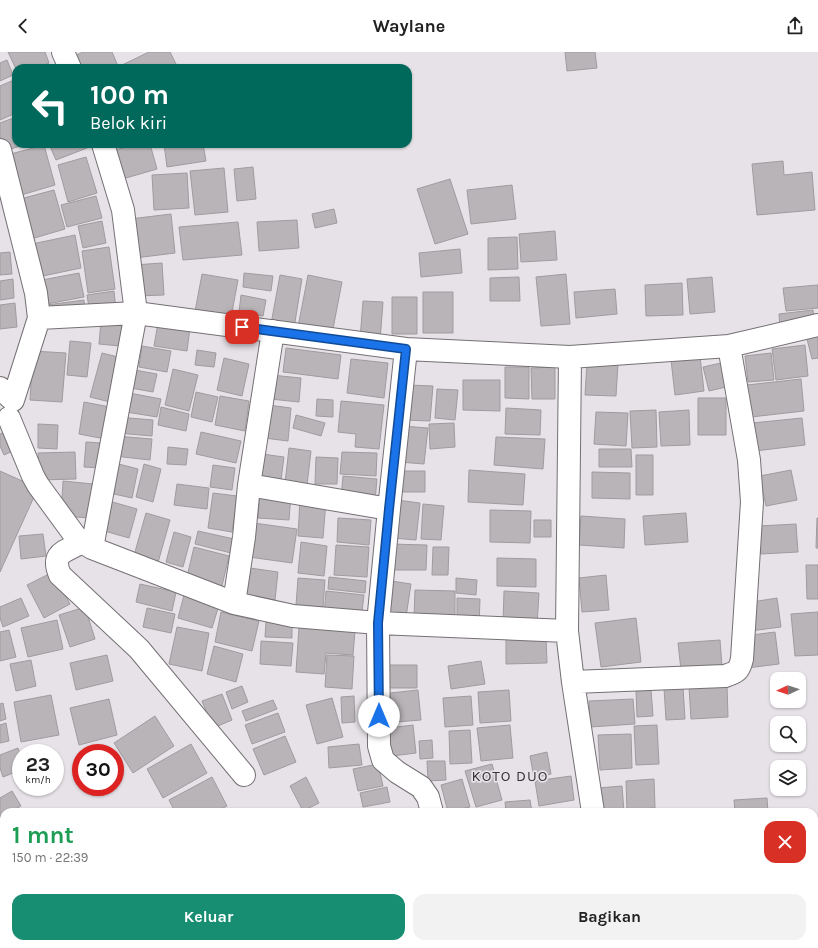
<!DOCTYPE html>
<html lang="id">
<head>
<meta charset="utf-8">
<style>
  body { margin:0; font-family:Karla,sans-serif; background:#f2f2f2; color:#222; height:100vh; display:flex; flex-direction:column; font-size:15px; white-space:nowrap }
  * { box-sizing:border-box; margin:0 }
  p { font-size:13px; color:#767676 }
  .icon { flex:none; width:22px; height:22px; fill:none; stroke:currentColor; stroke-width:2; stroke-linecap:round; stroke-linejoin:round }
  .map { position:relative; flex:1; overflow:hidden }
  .side { position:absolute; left:0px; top:756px; width:818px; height:140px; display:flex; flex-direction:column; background:#fff; border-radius:12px 12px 0 0; box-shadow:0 1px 3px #0004 }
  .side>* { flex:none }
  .hud { position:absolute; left:12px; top:12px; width:400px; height:84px; border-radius:12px; box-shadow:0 1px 3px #0004; background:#00695c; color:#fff; overflow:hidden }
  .needle { width:26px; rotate:266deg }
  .tools { position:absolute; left:770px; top:620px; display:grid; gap:8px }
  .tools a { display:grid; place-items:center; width:36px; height:36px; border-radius:8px; background:#fff; box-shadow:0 1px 3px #0004; font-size:20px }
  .speed { position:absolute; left:12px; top:692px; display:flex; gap:8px; font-size:20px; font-weight:700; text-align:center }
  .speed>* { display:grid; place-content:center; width:52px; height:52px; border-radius:50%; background:#fff; box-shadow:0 1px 3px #0004; line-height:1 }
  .speed small { font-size:10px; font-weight:400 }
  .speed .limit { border:6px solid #d22; background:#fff; color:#111 }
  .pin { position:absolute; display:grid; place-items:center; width:34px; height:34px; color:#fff; margin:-17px; border-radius:8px; box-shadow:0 2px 6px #0006 }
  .me { position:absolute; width:44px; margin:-22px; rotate:0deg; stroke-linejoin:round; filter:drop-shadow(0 0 3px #0008) }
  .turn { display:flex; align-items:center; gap:14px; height:84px; padding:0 12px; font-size:18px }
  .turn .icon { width:52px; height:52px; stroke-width:2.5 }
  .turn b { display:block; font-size:28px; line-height:34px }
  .round { display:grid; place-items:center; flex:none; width:42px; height:42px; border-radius:12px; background:#f2f2f2 }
  .headline { display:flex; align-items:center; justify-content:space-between; height:68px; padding:0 12px }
  h1 { font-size:24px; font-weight:700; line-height:30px; color:#1e9e55 }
  .button { display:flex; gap:8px; margin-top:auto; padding:8px 12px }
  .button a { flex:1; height:46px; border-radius:12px; background:#178e71; color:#fff; font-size:16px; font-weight:700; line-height:46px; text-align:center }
  .button a+a { background:#f2f2f2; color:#222 }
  header { display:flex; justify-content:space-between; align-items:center; height:52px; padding:0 12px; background:#fff; font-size:18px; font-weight:700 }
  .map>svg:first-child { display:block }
  .building { fill:#b8b4b8; stroke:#9f9b9f }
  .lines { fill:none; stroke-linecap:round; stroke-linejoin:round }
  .minor-casing { stroke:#747074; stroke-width:24 }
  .minor { stroke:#fff; stroke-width:22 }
  .route-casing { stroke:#114b97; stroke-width:10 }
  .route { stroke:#1a73e8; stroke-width:7 }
  .labels { text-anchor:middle; stroke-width:3.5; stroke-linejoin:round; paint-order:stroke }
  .quarter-label { font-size:15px; letter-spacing:1px; fill:#373438; stroke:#e6e2e7 }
</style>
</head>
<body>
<header><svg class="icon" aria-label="back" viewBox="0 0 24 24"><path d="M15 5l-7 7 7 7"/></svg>Waylane<svg class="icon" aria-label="share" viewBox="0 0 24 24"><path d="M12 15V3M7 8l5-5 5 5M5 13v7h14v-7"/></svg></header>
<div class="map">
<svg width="818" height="896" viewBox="0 0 818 896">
  <rect width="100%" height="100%" fill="#e6e2e7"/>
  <path class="building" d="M8,0h37l4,11 -12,5 -21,1z
    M83,0h29l6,14 -6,2h-35l-5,-11z
    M149,0h21l6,12 -8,4h-47l-1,-2z
    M565,0h30l2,16 -30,3z
    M7,8l6,15 -13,6v-18z
    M14,28l2,4v29l-16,7v-34z
    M16,65v27h10l-21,7 -5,-14v-14z
    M49,92h36l2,4 -31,12z
    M138,92h12l7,25 -38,11 -8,-29z
    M164,92h39l3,17 -39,6z
    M44,93l11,40 -37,11 -11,-41z
    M86,105l11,36 -29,9 -10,-37z
    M783,109l1,14 28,-3 3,38 -58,5 -5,-51z
    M253,115l3,32 -19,2 -3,-32z
    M224,116l4,44 -33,3 -5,-44z
    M187,121l2,35 -35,2 -2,-35z
    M450,127l18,55 -33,10 -18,-55z
    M512,133l4,34 -45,5 -4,-34z
    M54,138l11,39 -34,10 -11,-40z
    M96,144l6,22 -35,9 -6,-22z
    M334,157l3,14 -22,5 -3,-14z
    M171,162l4,39 -40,5 -5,-39z
    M297,168l2,28 -40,3 -2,-29z
    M102,169l4,22 -23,5 -5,-22z
    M238,170l4,33 -59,5 -4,-33z
    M555,179l2,29 -36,2 -2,-28z
    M75,183l6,33 -43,9 -6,-33z
    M517,185l1,32 -30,1v-32z
    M109,195l6,42 -27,4 -6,-42z
    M460,197l2,24 -41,4 -2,-24z
    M10,200l2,22 -12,1v-22z
    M162,211l2,32 -28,1 -2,-31z
    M79,221l5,24 -37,7 -5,-24z
    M244,221l29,3 -2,15 -28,-4z
    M202,222l36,6 -8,43 -36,-6z
    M566,222l4,50 -29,2 -5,-49z
    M280,223l22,4 -8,49 -23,-4z
    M308,223l34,7 -10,52 -34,-7z
    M519,225l1,24h-30v-23z
    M712,225l3,35 -25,2 -3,-35z
    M13,227l1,19 -14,2v-19z
    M682,231l1,32 -37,1 -1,-31z
    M818,233v23l-32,3 -3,-23z
    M615,237l2,25 -41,4 -2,-26z
    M114,239l2,19 -26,4 -3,-19z
    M423,240h30v41h-30z
    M241,243l25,5 -3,16 -24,-4z
    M392,245h25v37h-25z
    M84,248l1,11 -36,5 -2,-11z
    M363,249l20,1 -3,39 -20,-2z
    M15,251l2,24 -17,2v-24z
    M813,258l2,13 -35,4 -1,-13z
    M101,269l21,3 -2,22 -21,-2z
    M158,271l32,5 -3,23 -33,-5z
    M818,280v26l-6,1 -6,-24z
    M70,289l21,2 -4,34 -20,-2z
    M805,293l3,31 -32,4 -4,-31z
    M142,294l29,5 -4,21 -28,-5z
    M286,296l55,7 -3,24 -55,-7z
    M197,298l19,3 -2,14 -19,-2z
    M33,299l33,2 -4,49 -32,-2z
    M102,301l24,6 -12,44 -24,-6z
    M771,301l3,27 -26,2 -3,-26z
    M700,304l4,35 -29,4 -4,-35z
    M224,306l25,6 -7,32 -25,-6z
    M351,307l37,4 -4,35 -37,-5z
    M587,311l31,1 -2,32 -31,-1z
    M721,311l5,24 -17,4 -6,-24z
    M505,315h24v32l-24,-1z
    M555,315v32h-23l-1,-31z
    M129,317l28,5 -4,18 -28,-5z
    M173,317l25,6 -9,36 -24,-6z
    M271,323l30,3 -2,24 -29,-3z
    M801,327l3,32 -53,6 -4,-32z
    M463,328h37v31l-37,-1z
    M408,333l25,1 -3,35 -25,-1z
    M437,337l21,1 -3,30 -20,-2z
    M124,340l37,7 -4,18 -37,-6z
    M196,340l22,5 -6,25 -21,-5z
    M220,344l29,5 -4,30 -30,-6z
    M698,346h28v37h-28z
    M317,347l16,1v17l-17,-1z
    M341,349l43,4 -5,44 -24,-2 1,-13 -18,-2z
    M84,350l26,5 -5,32 -26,-5z
    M268,353l23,3 -3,33 -24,-3z
    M161,355l28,7 -3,17 -28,-6z
    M506,356l35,2 -1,25 -35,-1z
    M656,358l1,37 -25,1 -2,-37z
    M689,358l1,35 -29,1 -2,-34z
    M596,360l32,1 -2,33 -32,-2z
    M296,363l29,8 -4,13 -28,-8z
    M118,365l35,3 -1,16 -35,-3z
    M802,366l3,27 -50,6 -3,-28z
    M454,371l1,24 -25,2 -1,-25z
    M38,372l20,1 -1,24 -19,-1z
    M403,374l25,2 -4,36 -25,-2z
    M6,379l9,19 -11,5 -4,-9v-12z
    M201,380l40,9 -5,22 -40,-9z
    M116,384l36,3 -2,21 -36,-4z
    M496,385l49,2 -2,30 -49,-4z
    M86,390l16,1 -1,25 -17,-1z
    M168,395l20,2 -2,16 -19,-1z
    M289,396l22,3 -4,34 -22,-2z
    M599,397h32l1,18h-33z
    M75,400l1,27 -37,1 -1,-27z
    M342,400l35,1 -1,23 -36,-2z
    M262,402l22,3 -3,23 -21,-3z
    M636,403h17v40h-17z
    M316,405l22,1 -1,26h-22z
    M111,410l27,7 -6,29 -27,-6z
    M144,412l17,5 -8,33 -17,-5z
    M213,413l22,3 -3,22 -22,-3z
    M469,418l56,4 -2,31 -55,-3z
    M791,418l6,30 -31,6 -6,-30z
    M0,419l38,17 -38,84z
    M397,419h28v21h-28z
    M592,420l38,1v26l-38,-1z
    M343,424l34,3 -2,22 -34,-2z
    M63,429l30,3 -2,34 -30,-2z
    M177,432l32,4 -2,21 -33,-4z
    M260,440l31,2 -2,26 -31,-2z
    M213,441l24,3 -5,36 -24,-4z
    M300,447l26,2 -3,37 -25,-2z
    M397,448l23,3 -4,37 -23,-2z
    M109,449l28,8 -8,29 -28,-8z
    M423,452l21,2 -3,34 -20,-1z
    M490,458l41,1 -1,32 -40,-1z
    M146,461l24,7 -13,46 -24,-7z
    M686,461l2,29 -43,3 -2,-29z
    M581,464l44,3 -1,29 -45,-3z
    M338,466l33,2 -2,25 -32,-3z
    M817,466h1v30h-2z
    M534,468h17v17h-17z
    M254,471l43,6 -5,34 -43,-6z
    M796,472l2,28 -37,2 -2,-28z
    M198,479l36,8 -3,14 -36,-9z
    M174,480l17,5 -8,30 -17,-5z
    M43,482l3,22 -25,3 -2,-23z
    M301,490l26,4 -3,30 -26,-3z
    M390,492l37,1 -1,25h-36z
    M336,493l33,2 -2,30 -33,-2z
    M194,495l35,9 -8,34 -35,-9z
    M433,495h16l-1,28h-16z
    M497,506l39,1v28l-39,-1z
    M806,513h12v34h-11z
    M250,516l28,4 -3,28 -29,-4z
    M53,520l17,32 -26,14 -17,-33z
    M606,523l3,35 -27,2 -3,-34z
    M329,525l37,4 -1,12 -37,-4z
    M298,526l27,2 -2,27 -27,-2z
    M456,526l21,2 -1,15 -20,-2z
    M385,528l26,4 -5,33 -26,-3z
    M140,532l36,8 -4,19 -36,-9z
    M415,538l40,1v27l-41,-1z
    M326,539l38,4 -3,25 -37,-5z
    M504,539l35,2 -2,32 -34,-2z
    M184,543l35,10 -7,23 -34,-10z
    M21,546l8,18 -26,11 -3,-9v-11z
    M457,546l23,1 -1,26 -22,-1z
    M777,546l4,29 -31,4 -4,-28z
    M85,555l10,32 -25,8 -11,-32z
    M147,556l28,6 -4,19 -28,-6z
    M221,560l38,9 -7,30 -37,-9z
    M818,560v43l-23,1 -4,-42z
    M636,566l5,44 -40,5 -6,-44z
    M57,568l6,29 -35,8 -7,-29z
    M266,570l26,1v15l-27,-1z
    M177,575l32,6 -7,38 -33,-7z
    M299,575l56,4 -2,24 -27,-2 -2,21 -28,-2z
    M9,578l7,27 -16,4v-29z
    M775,580l4,32 -32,4 -3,-32z
    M546,585l1,26 -41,1v-26z
    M720,588l2,26 -41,4 -3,-27z
    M261,589l32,2 -2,23 -31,-2z
    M214,594l29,8 -7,28 -29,-8z
    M107,603l6,26 -37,9 -6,-27z
    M327,603l27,1 -2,33 -27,-2z
    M31,608l5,26 -20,5 -6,-27z
    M481,609l4,23 -34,5 -3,-23z
    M382,613h35v23h-35z
    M727,633l1,32 -37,2 -2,-32z
    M242,634l6,16 -16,7 -6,-17z
    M683,635l2,32 -19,1 -2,-32z
    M418,638l3,30 -37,3 -3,-29z
    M509,638l2,31 -31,2 -2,-31z
    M651,638l2,26 -16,1 -1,-26z
    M222,642l10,26 -19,8 -11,-27z
    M51,643l8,40 -38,7 -7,-40z
    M354,644l1,26 -13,1 -1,-26z
    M471,644l2,29 -28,2 -2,-29z
    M332,646l11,39 -26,7 -11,-39z
    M109,647l8,36 -38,10 -9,-37z
    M633,647l2,25 -45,3 -1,-26z
    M273,648l4,9 -31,12 -4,-10z
    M3,651l3,16 -6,2v-17z
    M278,661l7,19 -33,12 -7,-19z
    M155,664l19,30 -41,27 -19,-30z
    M6,671l3,18 -9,2v-18z
    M413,673l3,28 -24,3 -4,-28z
    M510,673l3,33 -32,3 -4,-33z
    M657,673l2,39 -23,1 -2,-39z
    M470,678l2,33 -22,1 -1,-33z
    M631,682l1,34 -32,2 -2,-35z
    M285,684l11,26 -32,13 -11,-26z
    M432,688l1,18 -13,1 -1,-18z
    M191,692l16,29 -44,25 -16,-29z
    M359,692l3,21 -33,3 -1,-21z
    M18,696l3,8v14l-18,7 -3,-9v-13z
    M547,700l4,22 -17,4 -4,-22z
    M427,709h18l1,19 -18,1z
    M378,712l5,22 -25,5 -5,-22z
    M492,712l10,36 -26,7 -11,-36z
    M571,724l3,24 -35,6 -4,-25z
    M212,725l15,29 -12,6h-40l-6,-12z
    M306,725l13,26 -16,8 -13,-25z
    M462,727l8,28 -22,5 -7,-27z
    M654,727l1,29 -28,2 -1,-29z
    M622,734l2,26h-25l-1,-24z
    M387,735l3,15 -27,5 -3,-14z
    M12,739l9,15 -11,6h-6v3l-4,3v-20z
    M767,746l1,14h-33l-1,-12z
    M530,748l2,12h-26l-1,-10z
    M4,810v25l-4,3v-25z
    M192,892h43l2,3 -49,1 -1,-1z
    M417,892h31v4h-31z
    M616,892h32l-1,4h-32z
    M653,892h17v4h-18z"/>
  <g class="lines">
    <g class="minor-casing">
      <path id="minor" d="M63,0l7,16
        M0,98l36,143 3,25 -26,82 -13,-12
        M39,266l97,-5 270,36 164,8 159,-11 89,-21
        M273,279l-24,154 -5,52 -10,66 59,13 85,7 189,8 3,-274
        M406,297l-17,160 -11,114 1,123 4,14 14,12 24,15 7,10 4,15
        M9,366l24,58 5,9 38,52 6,5 10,6 142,55
        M249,433l140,24
        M82,490c-16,10 -32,10 -22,33l79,74 105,126
        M92,496l44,-235 -13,-103 -20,-66
        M567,579l6,51 20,130
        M573,630l152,-6c12,-4 14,-5 17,-17l10,-157 -3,-42 -20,-114
        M0,782l4,4
        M132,892l3,4
        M600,896l1,-4"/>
    </g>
    <use href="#minor" class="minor"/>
  </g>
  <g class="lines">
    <g class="route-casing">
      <path id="route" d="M242,275l164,22 -17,160 -11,114 1,93"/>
    </g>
    <use href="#route" class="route"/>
  </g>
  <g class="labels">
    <g class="quarter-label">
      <text x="510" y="729">KOTO DUO</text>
    </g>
  </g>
</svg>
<div class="tools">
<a><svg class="needle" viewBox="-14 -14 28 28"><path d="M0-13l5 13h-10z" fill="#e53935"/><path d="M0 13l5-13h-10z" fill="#767676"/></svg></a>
<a><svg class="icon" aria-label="search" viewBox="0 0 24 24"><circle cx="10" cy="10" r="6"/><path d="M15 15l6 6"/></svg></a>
<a><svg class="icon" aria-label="layers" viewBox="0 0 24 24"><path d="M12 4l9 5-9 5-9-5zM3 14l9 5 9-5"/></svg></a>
</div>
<div class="speed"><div>23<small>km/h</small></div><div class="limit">30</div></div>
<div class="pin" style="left:242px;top:275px;background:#d93025"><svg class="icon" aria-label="arrive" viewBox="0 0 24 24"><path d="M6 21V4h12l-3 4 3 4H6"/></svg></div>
<svg class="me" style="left:379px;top:664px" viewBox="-20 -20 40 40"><circle r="19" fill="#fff"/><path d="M0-13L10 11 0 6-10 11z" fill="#1a73e8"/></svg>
<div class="hud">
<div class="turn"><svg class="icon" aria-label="left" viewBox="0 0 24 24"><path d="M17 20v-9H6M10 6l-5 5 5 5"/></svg><div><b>100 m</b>Belok kiri</div></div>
</div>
<section class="side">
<div class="headline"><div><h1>1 mnt</h1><p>150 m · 22:39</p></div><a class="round" style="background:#d93025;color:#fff"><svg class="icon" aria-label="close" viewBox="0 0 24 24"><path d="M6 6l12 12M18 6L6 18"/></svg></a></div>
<div class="button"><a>Keluar</a><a>Bagikan</a></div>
</section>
</div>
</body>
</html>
